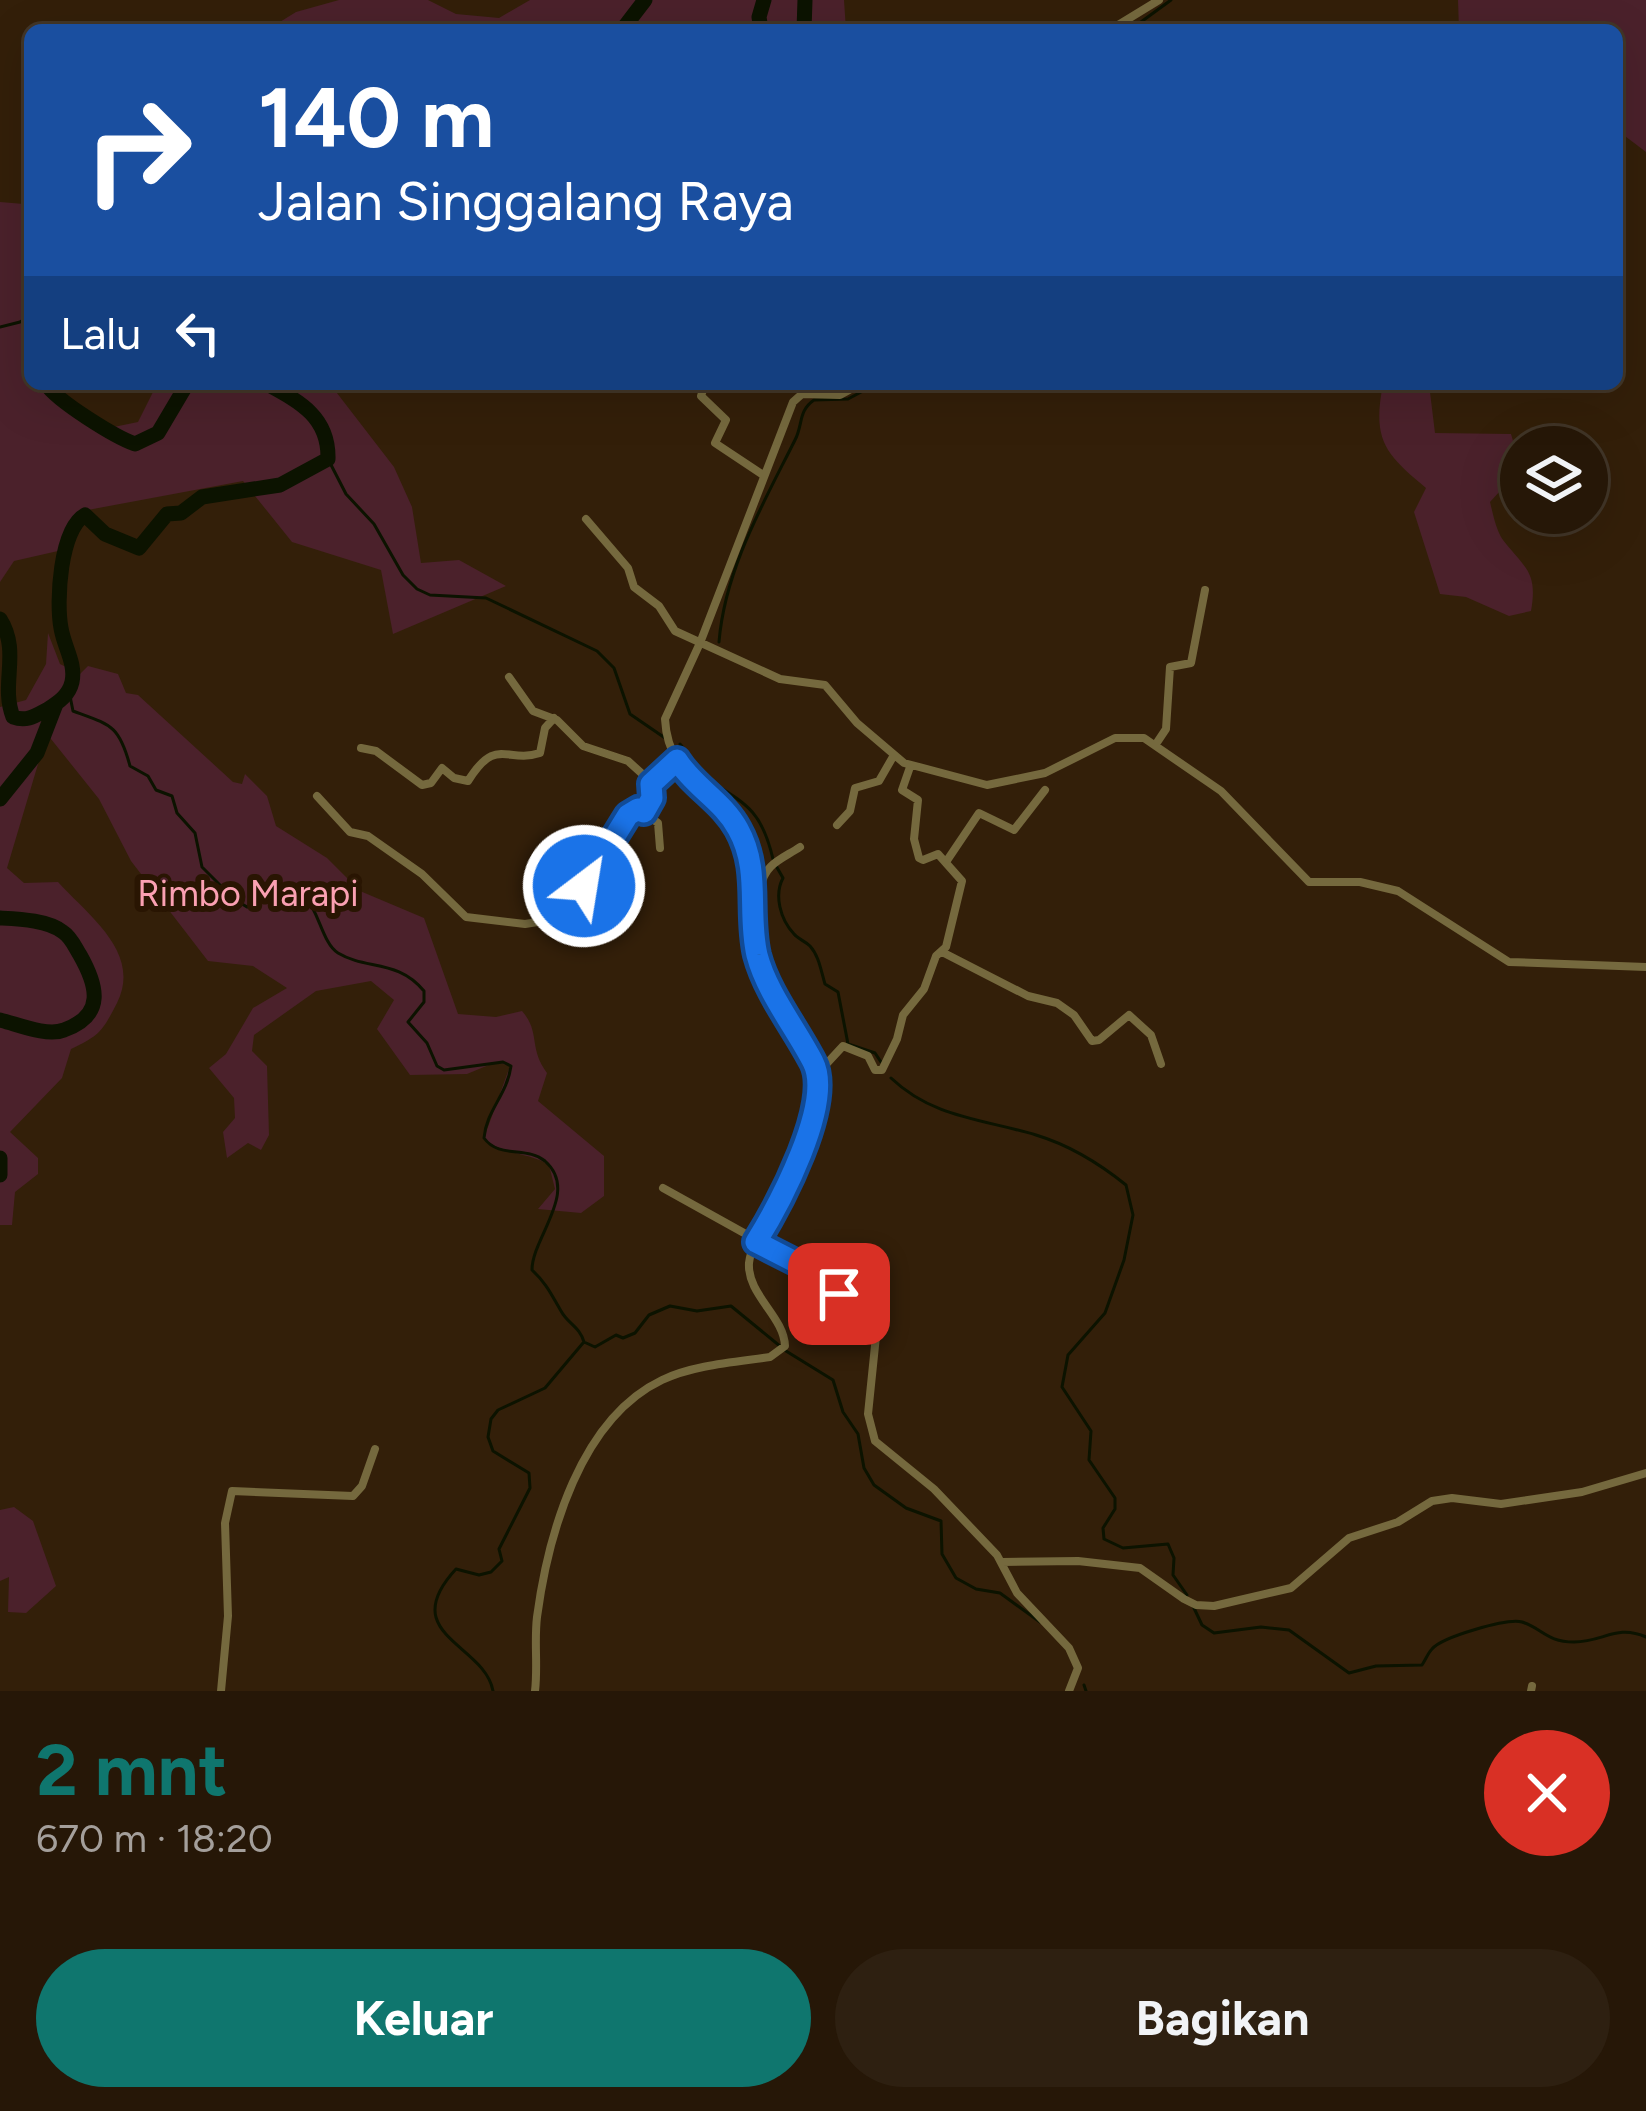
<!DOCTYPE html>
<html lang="id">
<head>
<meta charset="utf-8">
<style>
  body { margin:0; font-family:Figtree,sans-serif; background:#2e2011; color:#f1f3f6; height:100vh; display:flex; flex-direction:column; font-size:45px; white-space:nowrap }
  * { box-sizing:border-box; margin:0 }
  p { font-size:39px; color:#a49f9b }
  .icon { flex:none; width:66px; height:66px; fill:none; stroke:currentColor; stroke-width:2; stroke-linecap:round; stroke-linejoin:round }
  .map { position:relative; height:1691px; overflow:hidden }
  .side { display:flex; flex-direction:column; background:#261707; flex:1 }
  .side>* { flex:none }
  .hud { position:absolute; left:24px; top:24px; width:1599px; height:366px; border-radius:18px; box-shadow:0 12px 48px #0002,0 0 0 3px #423628; background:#1a4fa0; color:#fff; overflow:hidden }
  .tools { position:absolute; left:1500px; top:426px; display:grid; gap:24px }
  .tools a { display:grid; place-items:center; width:108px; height:108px; border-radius:50%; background:#261707; box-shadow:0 12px 48px #0002,0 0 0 3px #423628; font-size:60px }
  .pin { position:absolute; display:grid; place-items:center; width:102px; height:102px; color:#fff; margin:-51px; border-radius:24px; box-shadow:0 6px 18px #0006 }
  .me { position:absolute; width:132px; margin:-66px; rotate:31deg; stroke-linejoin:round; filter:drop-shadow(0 0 9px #0008) }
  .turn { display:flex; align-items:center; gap:42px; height:252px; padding:0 36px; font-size:54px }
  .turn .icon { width:156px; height:156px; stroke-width:2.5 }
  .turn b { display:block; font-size:84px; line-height:102px }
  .then { display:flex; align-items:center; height:114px; padding:0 36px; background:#0003; gap:24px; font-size:45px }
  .round { display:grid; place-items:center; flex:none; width:126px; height:126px; border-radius:63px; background:#2e2011 }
  .headline { display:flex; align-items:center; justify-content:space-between; height:204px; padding:0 36px }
  h1 { font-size:72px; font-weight:700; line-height:90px; color:#0f766e }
  .primary-button { display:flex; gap:24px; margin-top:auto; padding:24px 36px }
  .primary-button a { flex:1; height:138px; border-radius:72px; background:#0f766e; color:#fff; font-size:48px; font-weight:700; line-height:138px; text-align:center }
  .primary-button a+a { background:#2e2011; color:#f1f3f6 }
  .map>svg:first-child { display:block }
  .green { fill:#4b212b }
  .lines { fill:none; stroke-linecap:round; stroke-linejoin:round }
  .stream { stroke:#0c1300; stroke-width:3 }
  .river { stroke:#0c1300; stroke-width:15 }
  .minor { stroke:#75693e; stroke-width:8 }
  .route-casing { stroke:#114b97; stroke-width:30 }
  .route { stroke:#1a73e8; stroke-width:21 }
  .labels { text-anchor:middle; stroke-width:12; stroke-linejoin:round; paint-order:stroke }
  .park-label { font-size:36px; fill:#faa0b2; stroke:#291502 }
</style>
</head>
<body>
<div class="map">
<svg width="1646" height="1691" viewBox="0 0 1646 1691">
  <rect width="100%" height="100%" fill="#331f09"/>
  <path class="green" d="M339,0h89l28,14 43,4 31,-18h314l2,30h-579l29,-18z
    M1458,0h188v152l-29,-22v-100h-158z
    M0,202l24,2 3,5 3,-3v178h12l57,46 39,-8 19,-38h173l64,83 18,40 9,56 38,-3 47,26 -113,48 -12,-64 -89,-28 -49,-61 -166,31 -19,39 -44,10 -14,21z
    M1383,384h46l6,49 76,1 10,34 -31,34c3,12 6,28 13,38 22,28 35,32 28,71l-22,5 -43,-19 -26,-3 -26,-82 12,-24c-41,-34 -54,-48 -43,-104z
    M48,633l12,31 20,10 8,-8 30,8 8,19 12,2 95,87 9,2 3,-10 22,22 9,30 51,32 33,33 64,27 34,96 38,3 26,-6c19,22 6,36 25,62l-9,28 66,55v40l-23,17 -43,-4 17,-20 -6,-24c-20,-13 -49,-10 -65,-27l26,-72 -14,-4 -29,12 -57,1 -33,-46 17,-29 -23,-19 -55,10 -62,44 -2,16 15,15 2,69 -8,15 -13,-7 -21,15 -4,-26 12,-14 -1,-20 -25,-30 17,-14 27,-46 34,-20 -34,-22 -45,-5 -77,-100 -32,-62 -52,-65 -40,134 17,15 34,-1c31,34 84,71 59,121 -15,29 -17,32 -46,46l-9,29 -52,54 28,26v16l-23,18 -3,33h-12v-518l26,-7 20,-36z
    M14,1507l19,14 23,65 -30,27 -18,-1 1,-35 -9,4v-71z"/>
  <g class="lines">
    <path class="stream" d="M1130,30l41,-30
      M0,327l20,-5 10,-6
      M328,459l18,35 28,30 29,51 14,14 13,6 56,3 111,53 17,17 16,46 35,24
      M719,642c6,-73 44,-138 76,-202 8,-15 3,-29 19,-40l34,-1 28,-15
      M69,691l4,20c38,14 46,14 57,55l18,10 8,14 16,6 5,17 18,20 7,34 32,32 13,8 45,-14 13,3c14,16 18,48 33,57 28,17 60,6 86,38v11l-16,20 19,21 10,23 7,4 59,-8 8,4c-4,29 -25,45 -27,72 15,21 43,8 61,23 35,31 -13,76 -13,109 15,14 19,24 29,41 7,13 19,16 23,31
      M680,744c10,11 18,30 30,37 38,24 52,31 63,78
      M775,864l8,14c-9,17 -3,41 11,56 4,5 11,7 16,12 9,10 11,25 15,38l13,8 10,52 27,9 6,9
      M891,1078c42,40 92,41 145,57 33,10 64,29 90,50l7,30 -9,45 -19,53 -37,42 -6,32 29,44 -2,29 26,38v11l-12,19 1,11 19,9 45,-4 6,14 -1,17 14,20
      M584,1342l11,5 21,-12 7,3 12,-5 14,-18 21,-9 27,5 34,-5 55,45 47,29 10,32 15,22 6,34 10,17 32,23 35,13 1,33 14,24 20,11 24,4 40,29
      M1193,1606l9,19 12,8 47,-6 28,3 60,43 27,-7 46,-1c4,-6 6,-12 10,-16 10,-12 75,-31 90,-27 21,7 25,20 52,20 30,0 42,-18 72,-5
      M1084,1685l2,6
      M493,1691c-8,-47 -98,-56 -37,-122l23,6 12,-3 11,-11 -3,-12 31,-61 -1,-15 -36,-22 -5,-14 3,-18 7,-9 47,-22 38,-45"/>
    <path class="river" d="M622,30l23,-30
      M761,30l-2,-13 5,-17
      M804,30l1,-30
      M46,384c11,17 69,53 89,60l23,-11 29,-49
      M0,619c21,33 0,65 13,98 14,5 22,-1 35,-8 11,-7 21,-14 24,-27 4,-19 -8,-35 -11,-54 -5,-26 -1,-99 24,-113l20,19 34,14 28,-34 14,-1 21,-16 78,-12 48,-26c1,-42 -28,-57 -61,-75
      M0,799l37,-46 19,-49
      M0,918c19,1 48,2 63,14 8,5 12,15 17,23 17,30 26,60 -16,75 -17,7 -47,-6 -64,-10
      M0,1158v17"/>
    <path class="minor" d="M1110,30l49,-30
      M705,384l-4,12 25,24 -11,23 48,32
      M586,519l42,49 6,19 25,19 16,25 105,48 45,6 32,38 47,40 83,22 58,-12 70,-35h29l77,53 88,91h51l38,9 111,71 137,5
      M509,677l24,34 24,9 26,26 45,15 21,19 3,18 -9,14 15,11 2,25
      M1156,744l10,-15 4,-62 21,-4 14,-73
      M361,748l15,3 46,34 9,-2 11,-15 12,10 14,3c29,-46 38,-17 72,-28l5,-25 9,-10
      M651,784l26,-24
      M317,796l33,36 18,4 54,38 44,43 59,7 19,-3 16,5 14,-7 10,-33 44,-71 9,-5 6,2
      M837,825l13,-14 5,-23 24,-7 15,-26
      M946,862l33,-49 35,17 31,-40
      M755,892l6,-5c3,-23 21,-28 39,-40
      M942,952l86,44 29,7 17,12 18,26 7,-1 30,-25 22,20 10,29
      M818,1073l25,-27 25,10 7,14h7l15,-31 6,-24 21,-26 12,-33 10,-9 16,-66 -24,-27 -15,6 -4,-2 -5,-19 4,-39 -16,-10 8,-23
      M663,1188l142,79 63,50 8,19 -8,78 7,27 59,48 63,66 20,38 52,55 9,20 -9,23
      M1002,1562l76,-1 62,7 44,31 12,6 18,1 77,-18 58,-50 49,-16 34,-21 20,-3 49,6 81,-12 64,-19
      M221,1691l7,-75 -3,-93 7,-32 121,5 9,-10 13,-37
      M535,1691c3,-25 -1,-49 2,-74 11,-82 43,-198 125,-237 31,-15 74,-18 108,-23l15,-11c-1,-30 -38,-51 -36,-83 2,-20 19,-41 28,-58 20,-40 43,-87 41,-132 -17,-39 -48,-74 -60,-115 -13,-42 5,-82 -19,-127 -23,-44 -71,-51 -74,-112l35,-76 93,-241 9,-8 38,1 20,-11
      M1531,1691l1,-5"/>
  </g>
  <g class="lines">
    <g class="route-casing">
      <path id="route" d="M584,886l44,-71 10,-6 6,3 8,-14 -1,-14 26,-24c17,27 46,41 61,69 23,41 9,83 19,126 10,38 38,72 56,107 21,41 -34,143 -57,180l49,25 34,27"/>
    </g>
    <use href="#route" class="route"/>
  </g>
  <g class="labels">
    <g class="park-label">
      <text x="248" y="906">Rimbo Marapi</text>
    </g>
  </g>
</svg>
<div class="tools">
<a><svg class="icon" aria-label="layers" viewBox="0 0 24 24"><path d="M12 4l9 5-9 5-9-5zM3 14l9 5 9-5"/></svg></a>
</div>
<div class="pin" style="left:839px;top:1294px;background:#d93025"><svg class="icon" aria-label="arrive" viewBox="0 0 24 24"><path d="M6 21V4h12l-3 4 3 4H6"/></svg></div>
<svg class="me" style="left:584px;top:886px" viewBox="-20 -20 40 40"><circle r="17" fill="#1a73e8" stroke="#fff" stroke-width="3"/><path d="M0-11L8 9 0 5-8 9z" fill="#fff"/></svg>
<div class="hud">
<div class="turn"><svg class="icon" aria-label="right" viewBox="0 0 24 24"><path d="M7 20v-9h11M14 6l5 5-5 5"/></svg><div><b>140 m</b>Jalan Singgalang Raya</div></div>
<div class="then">Lalu<svg class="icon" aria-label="left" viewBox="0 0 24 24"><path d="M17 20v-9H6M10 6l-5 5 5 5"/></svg></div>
</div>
</div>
<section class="side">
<div class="headline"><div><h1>2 mnt</h1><p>670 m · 18:20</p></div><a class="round" style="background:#d93025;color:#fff"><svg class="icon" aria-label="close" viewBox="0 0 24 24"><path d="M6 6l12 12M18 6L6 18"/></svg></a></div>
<div class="primary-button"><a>Keluar</a><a>Bagikan</a></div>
</section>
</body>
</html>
